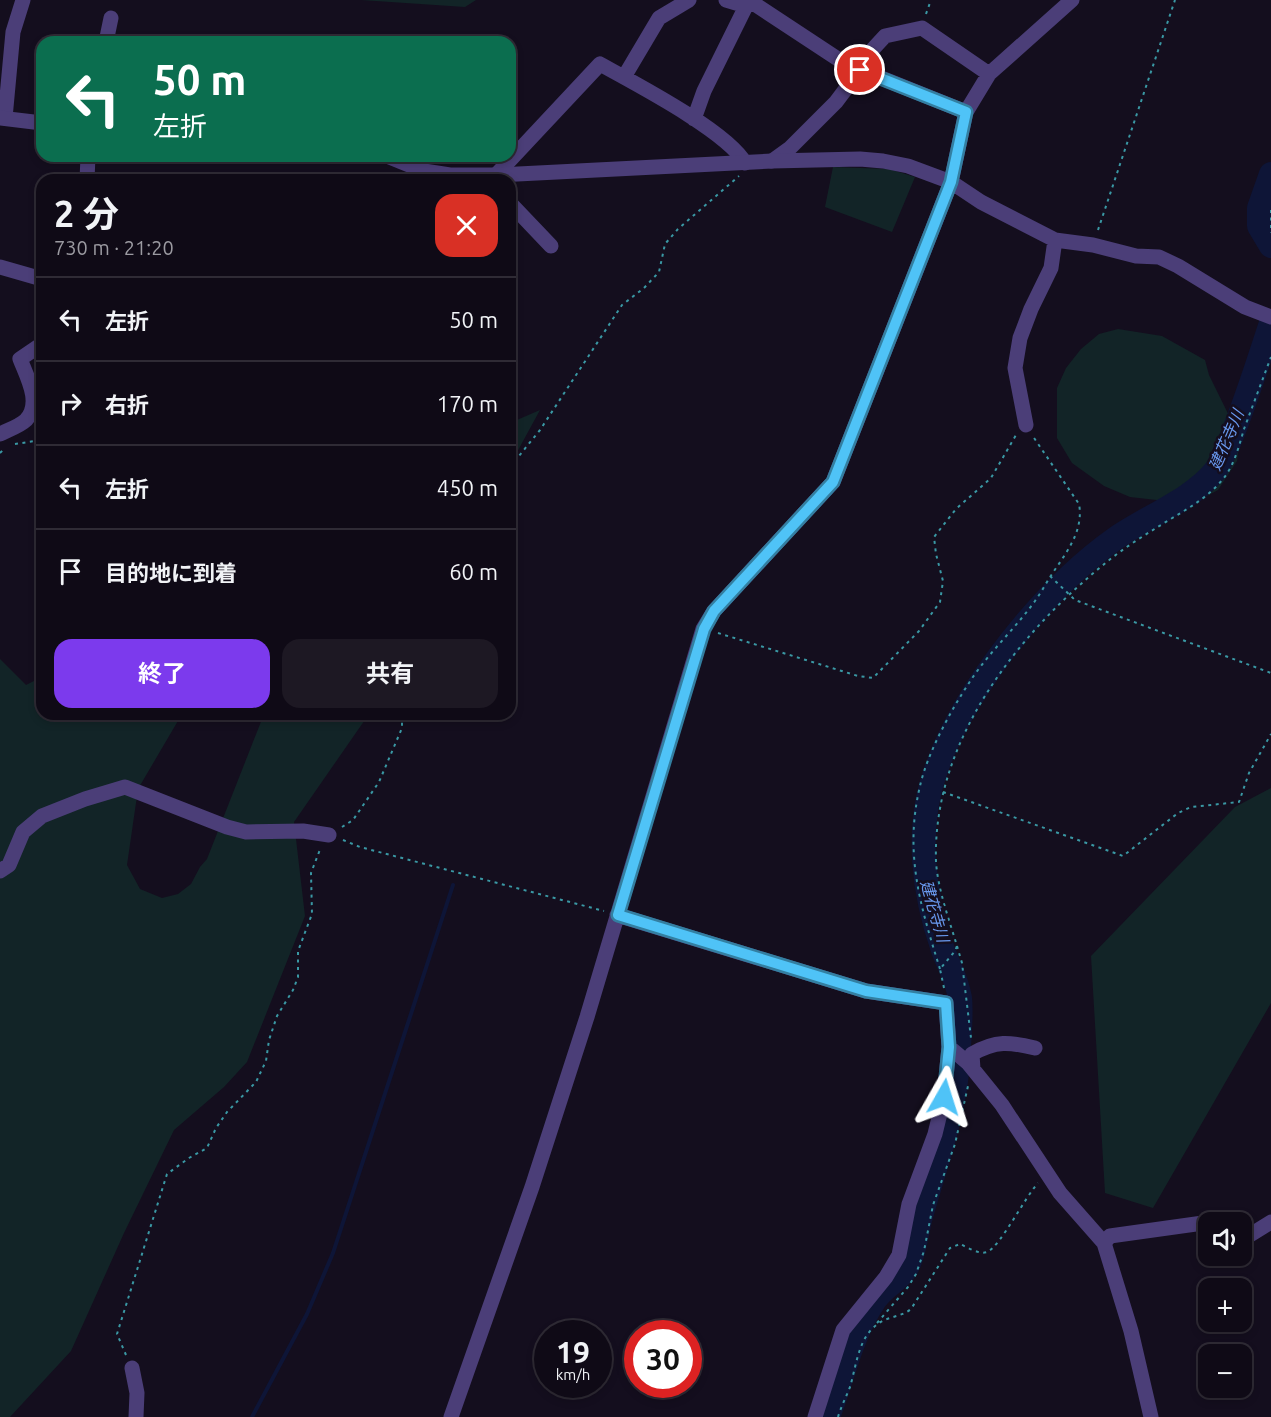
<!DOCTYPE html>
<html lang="ja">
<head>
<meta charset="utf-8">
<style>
  body { margin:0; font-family:Ubuntu,"Noto Sans JP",sans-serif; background:#1d1823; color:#f1f3f6; height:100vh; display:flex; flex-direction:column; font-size:22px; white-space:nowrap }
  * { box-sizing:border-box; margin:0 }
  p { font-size:20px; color:#9b9aa1 }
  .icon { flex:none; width:33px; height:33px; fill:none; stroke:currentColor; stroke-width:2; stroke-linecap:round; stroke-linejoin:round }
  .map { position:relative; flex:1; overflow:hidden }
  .details { position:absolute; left:36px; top:174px; width:480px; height:546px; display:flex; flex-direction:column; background:#0f0a16; border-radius:18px; box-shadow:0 3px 9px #0003,0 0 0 2px #2f2b35 }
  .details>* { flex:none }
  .banner { position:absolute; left:36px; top:36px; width:480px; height:126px; border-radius:18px; box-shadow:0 3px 9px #0003,0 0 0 2px #2f2b35; background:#0b6e4f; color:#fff; overflow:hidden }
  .buttons { position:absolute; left:1198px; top:1212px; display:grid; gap:12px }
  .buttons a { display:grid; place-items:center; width:54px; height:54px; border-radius:12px; background:#0f0a16; box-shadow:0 3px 9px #0003,0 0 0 2px #2f2b35; font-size:30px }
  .speed { position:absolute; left:534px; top:1320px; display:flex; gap:12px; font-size:30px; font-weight:700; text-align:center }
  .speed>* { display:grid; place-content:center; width:78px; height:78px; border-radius:50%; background:#0f0a16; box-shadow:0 3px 9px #0003,0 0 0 2px #2f2b35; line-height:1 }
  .speed small { font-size:15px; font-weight:400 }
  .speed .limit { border:9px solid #d22; background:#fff; color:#111 }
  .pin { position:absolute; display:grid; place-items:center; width:51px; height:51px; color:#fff; margin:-26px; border:3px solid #fff; border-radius:50%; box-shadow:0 2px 6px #0007 }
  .me { position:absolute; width:66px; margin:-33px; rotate:6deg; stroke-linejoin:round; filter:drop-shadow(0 0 4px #0008) }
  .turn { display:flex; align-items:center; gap:21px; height:126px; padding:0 18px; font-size:27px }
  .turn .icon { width:78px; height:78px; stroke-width:2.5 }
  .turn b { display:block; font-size:42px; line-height:51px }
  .round { display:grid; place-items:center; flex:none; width:63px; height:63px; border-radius:18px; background:#1d1823 }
  .headline { display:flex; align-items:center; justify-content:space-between; height:102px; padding:0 18px }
  h1 { font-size:36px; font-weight:700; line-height:45px }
  .button { display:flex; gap:12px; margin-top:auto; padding:12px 18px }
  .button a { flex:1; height:69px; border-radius:18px; background:#7c3aed; color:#fff; font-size:24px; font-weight:700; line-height:69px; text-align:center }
  .button a+a { background:#1d1823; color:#f1f3f6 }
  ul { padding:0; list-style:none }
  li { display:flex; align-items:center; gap:18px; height:84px; padding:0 18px; border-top:2px solid #2f2b35 }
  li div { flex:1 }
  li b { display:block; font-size:22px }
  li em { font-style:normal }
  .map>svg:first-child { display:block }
  .green { fill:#122427 }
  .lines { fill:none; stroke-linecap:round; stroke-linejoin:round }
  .stream { stroke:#0e1537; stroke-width:4 }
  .river { stroke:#0e1537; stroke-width:24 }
  .path { stroke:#3a98a4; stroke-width:2; stroke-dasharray:3 4.5; stroke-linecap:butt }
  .minor { stroke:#4b3e78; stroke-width:15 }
  .tertiary { stroke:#4b3e78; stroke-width:15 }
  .route-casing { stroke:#337fa1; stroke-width:15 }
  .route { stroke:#4fc3f7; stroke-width:10 }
  .labels { text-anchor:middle; stroke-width:5; stroke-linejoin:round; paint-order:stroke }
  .water-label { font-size:16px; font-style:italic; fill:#6999ef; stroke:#140e1e }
</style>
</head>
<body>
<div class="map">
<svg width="1271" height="1417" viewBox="0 0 1271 1417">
  <rect width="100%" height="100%" fill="#140e1e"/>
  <path class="green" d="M361,0h115l-11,7z
    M833,167l56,2 26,8 -23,55 -67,-25z
    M1118,329l44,7 43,24 4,15 31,63 -3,23 -19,29 -26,14 -62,-7 -26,-11 -32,-23 -15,-25v-50l9,-20 15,-19 18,-15z
    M540,410l-30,55v-42z
    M0,659l26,26 16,-8v37h140l-44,75 -11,76 13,24 22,9 16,-4 13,-10 9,-17 7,-8 57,-145h105l-75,108 11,94 -58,146 -23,25 -50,43 -50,103 -53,118 -61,66h-10z
    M1271,788v215l-118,205 -48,-15 -14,-237 144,-149z"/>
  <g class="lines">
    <path class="stream" d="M252,1417l55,-103 26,-61 120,-368"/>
    <path class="river" d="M1271,174l-12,34v18l12,20
      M828,1417c15,-39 23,-82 47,-117 8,-12 23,-19 31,-31 7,-10 11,-36 14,-49 14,-52 35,-105 38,-159 1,-19 4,-45 2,-63 -3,-18 -11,-32 -17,-48 -20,-57 -28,-122 -7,-180 29,-82 109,-182 180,-232 30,-21 77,-39 99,-67 6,-8 9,-19 14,-28 16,-39 29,-80 42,-120"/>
    <path class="path" d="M926,14l5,-14
      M1271,210v23
      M1098,230l77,-230
      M15,444l27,-4
      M0,453l5,-5
      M510,467l30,-37 82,-125 22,-17 15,-16 6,-28 13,-15 61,-53
      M1050,576l25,24 196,73
      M718,633l140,43 15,2 46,-47 21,-29 3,-21 -7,-27 -2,-17 22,-28 35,-31 25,-43
      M943,792l180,64 55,-43 13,-6 48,-5 10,-29 22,-39
      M342,827l11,-7 26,-38 23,-54v-14
      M343,840l17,7 244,64
      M957,946l5,17 9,75
      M940,969c-20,-64 -36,-116 -20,-183 7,-32 31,-76 49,-103 19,-30 46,-54 66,-82 6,-8 11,-18 17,-27 14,-21 32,-43 27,-70l-47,-69
      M944,988l-4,-19 15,-18 2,-5c-8,-27 -19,-56 -21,-84 -4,-121 82,-229 172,-301 16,-13 35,-25 53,-36 22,-14 45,-25 62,-46 11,-13 16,-33 21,-50 9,-24 18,-48 27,-72
      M877,1323l31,-36 8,-13 8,-23 9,-46 22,-61 13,-58
      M126,1355l-9,-21 50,-160 22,-16 18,-10 9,-20 11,-16 29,-30 10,-21 3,-21 8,-24 16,-26 5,-13v-26l14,-37 -1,-41 10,-26
      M838,1417c3,-10 8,-20 12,-30 6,-20 8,-46 24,-60 11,-11 26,-9 37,-18l39,-61 10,-4c7,3 19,11 27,8 13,-5 38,-55 51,-69"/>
    <path class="minor" d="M726,0l20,6 7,-3 91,60 122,49
      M106,42l5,-24
      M624,77l35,-59 30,-18
      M5,118l8,-86 10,-32
      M694,119l10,-28 42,-85
      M772,161l18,-13 46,-46 24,-32 1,-8 24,-26 37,-8 67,46
      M87,180l1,-24
      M497,180l-1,-5 104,-111c34,19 127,67 145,99
      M951,182l30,20 74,38 38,5 43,11 23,1 19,9 67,41 26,10
      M510,203l41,43
      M0,267l42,12
      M1026,425l-11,-57 5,-30 11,-29 20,-41 4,-28
      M0,434c8,-4 20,-8 26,-14 16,-17 1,-43 -6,-61l22,-15
      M0,871l9,-6 14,-33 19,-16 43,-17 40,-12 102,40 19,5 57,-1 26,4
      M617,915l249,76 80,12 3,44 -5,50 -9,37 -26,70 -10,51 -13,22 -43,53 -28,87
      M949,1047l19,16 34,42 58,88 44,50 27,88 20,86
      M973,1069l-1,-15c24,-14 38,-12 63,-6
      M1242,1240l29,-18
      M1104,1243l6,-7 93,-13 6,4
      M132,1368l5,25 -1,24
      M451,1417l81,-230 55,-170 116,-388 11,-18 119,-129 118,-300 15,-70 23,-38 83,-74"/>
    <path class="tertiary" d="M0,118l42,5
      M387,156l37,15 26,4h46l276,-14 88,-2 23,2 25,5 43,16"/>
  </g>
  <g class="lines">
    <g class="route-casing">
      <path id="route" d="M860,70l106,42 -15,70 -118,300 -119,129 -10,18 -86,286 248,76 80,12 3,44 -5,50"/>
    </g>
    <use href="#route" class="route"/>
  </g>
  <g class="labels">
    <g class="water-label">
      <text transform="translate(1226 440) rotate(-67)" y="6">建花寺川</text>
      <text transform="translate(935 911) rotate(74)" y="6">建花寺川</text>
    </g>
  </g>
</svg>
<div class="buttons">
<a><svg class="icon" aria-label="sound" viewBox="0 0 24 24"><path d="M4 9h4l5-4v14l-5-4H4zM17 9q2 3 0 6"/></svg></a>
<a>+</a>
<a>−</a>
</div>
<div class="speed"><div>19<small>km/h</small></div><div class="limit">30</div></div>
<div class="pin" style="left:860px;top:70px;background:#d93025"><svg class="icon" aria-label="arrive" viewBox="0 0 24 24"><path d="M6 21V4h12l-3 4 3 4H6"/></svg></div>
<svg class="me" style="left:944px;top:1097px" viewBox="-20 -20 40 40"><path d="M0-17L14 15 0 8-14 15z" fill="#4fc3f7" stroke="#fff" stroke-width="4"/></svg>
<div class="banner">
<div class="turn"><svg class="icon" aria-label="left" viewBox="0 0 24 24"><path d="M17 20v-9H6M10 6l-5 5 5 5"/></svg><div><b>50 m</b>左折</div></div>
</div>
<section class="details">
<div class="headline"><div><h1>2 分</h1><p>730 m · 21:20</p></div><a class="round" style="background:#d93025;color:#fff"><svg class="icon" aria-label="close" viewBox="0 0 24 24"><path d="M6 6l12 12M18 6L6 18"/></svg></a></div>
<ul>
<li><svg class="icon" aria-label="left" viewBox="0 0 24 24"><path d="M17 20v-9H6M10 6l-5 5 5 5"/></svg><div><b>左折</b></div><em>50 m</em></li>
<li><svg class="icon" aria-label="right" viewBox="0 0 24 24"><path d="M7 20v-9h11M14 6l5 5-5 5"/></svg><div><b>右折</b></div><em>170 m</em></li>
<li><svg class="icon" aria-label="left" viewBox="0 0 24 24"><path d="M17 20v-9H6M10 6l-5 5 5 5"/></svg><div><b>左折</b></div><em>450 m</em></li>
<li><svg class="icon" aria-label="arrive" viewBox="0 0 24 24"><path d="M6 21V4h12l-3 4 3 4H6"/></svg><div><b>目的地に到着</b></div><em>60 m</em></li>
</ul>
<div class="button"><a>終了</a><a>共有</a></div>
</section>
</div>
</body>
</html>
